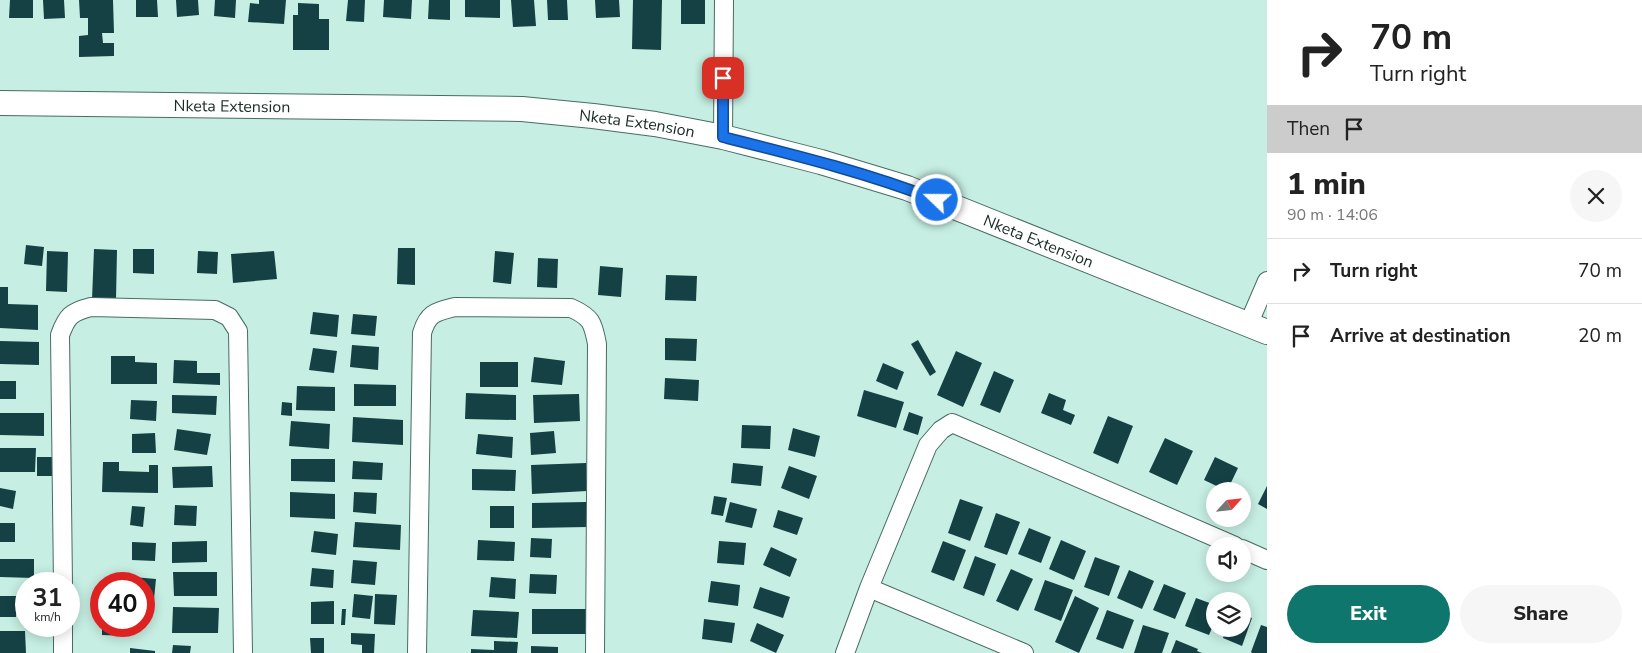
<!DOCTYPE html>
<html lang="en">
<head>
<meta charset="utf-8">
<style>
  body { margin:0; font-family:"Nunito Sans",sans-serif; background:#f6f6f6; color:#222; height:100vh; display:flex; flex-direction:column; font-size:19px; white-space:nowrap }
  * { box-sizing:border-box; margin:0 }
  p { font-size:16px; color:#767676 }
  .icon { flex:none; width:28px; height:28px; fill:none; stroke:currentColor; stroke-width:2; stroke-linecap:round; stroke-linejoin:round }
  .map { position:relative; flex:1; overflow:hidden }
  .sheet { display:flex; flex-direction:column; background:#fff; width:375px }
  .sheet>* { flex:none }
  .hud { background:#fff; color:#222; overflow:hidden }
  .needle { width:32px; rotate:63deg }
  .tools { position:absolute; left:1206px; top:482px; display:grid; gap:10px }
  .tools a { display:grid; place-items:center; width:45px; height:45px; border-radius:50%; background:#fff; box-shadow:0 2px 12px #0003; font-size:25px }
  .speed { position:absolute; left:15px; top:572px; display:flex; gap:10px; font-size:25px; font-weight:700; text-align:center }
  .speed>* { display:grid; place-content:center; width:65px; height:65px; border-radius:50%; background:#fff; box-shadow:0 2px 12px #0003; line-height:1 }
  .speed small { font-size:12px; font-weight:400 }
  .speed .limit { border:8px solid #d22; background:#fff; color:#111 }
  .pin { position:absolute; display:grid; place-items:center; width:42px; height:42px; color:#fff; margin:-21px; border-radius:10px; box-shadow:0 2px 8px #0006 }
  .me { position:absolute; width:55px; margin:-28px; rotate:292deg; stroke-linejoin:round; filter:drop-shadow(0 0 4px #0008) }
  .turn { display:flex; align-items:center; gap:18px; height:105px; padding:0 20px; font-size:22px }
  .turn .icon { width:65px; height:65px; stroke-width:2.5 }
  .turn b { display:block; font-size:35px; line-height:42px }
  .then { display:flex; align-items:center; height:48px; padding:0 20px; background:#0003; gap:10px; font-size:19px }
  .round { display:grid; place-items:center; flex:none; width:52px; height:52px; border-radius:26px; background:#f6f6f6 }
  .head { display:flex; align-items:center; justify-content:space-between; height:85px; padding:0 20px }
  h1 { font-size:30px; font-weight:800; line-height:38px }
  .button { display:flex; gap:10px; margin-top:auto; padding:10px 20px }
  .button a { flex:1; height:58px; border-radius:30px; background:#0f766e; color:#fff; font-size:20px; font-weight:800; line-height:58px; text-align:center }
  .button a+a { background:#f6f6f6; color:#222 }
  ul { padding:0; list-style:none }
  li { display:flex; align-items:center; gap:15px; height:65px; padding:0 20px; border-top:1px solid #e0e0e0 }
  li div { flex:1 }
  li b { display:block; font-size:19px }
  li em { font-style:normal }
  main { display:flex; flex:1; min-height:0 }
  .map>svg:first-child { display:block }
  .building { fill:#154144 }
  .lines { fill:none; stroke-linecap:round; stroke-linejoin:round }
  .street-casing { stroke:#486c63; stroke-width:20 }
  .secondary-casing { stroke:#486c63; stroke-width:26 }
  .street { stroke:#fff; stroke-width:18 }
  .secondary { stroke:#fff; stroke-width:24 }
  .route-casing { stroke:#114b97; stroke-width:12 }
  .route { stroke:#1a73e8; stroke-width:9 }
  .labels { text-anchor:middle; stroke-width:5; stroke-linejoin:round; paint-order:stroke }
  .street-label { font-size:16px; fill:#1b2b27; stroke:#c6eee3 }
</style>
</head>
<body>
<main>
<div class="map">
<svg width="1267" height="653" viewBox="0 0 1267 653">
  <rect width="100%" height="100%" fill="#c6eee3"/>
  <path class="building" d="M10,0h23v18h-24z
    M43,0h21l1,18 -21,1z
    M79,0h34l1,33h-12l1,10h11v13l-35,1v-21l9,-1v-17h-8z
    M136,0h21l1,17h-22z
    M176,0h22l1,15 -22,2z
    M215,0h21l-1,18 -21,-2z
    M259,0h27l-2,24 -36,-2 2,-19 9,1z
    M348,0h17l-1,22 -18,-1z
    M384,0h28l-1,19 -28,-2z
    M429,0h21v20l-22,-1z
    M465,0h35v18l-35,-1z
    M511,0h23l2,26 -23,1z
    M547,0h20l1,20h-20z
    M595,0h24l1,17 -24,1z
    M633,0h29l-1,50 -29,-1z
    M681,0h24v24h-24z
    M298,3l21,1v15h10v31h-36v-35h5z
    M26,245l18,2 -2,19 -18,-2z
    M398,248h17v37l-18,-1z
    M94,249l23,1 -1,50h-24z
    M133,249h21v25l-21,-1z
    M47,251l21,1 -1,40 -21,-1z
    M198,251l20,1 -1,22 -20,-1z
    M274,251l3,28 -44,4 -2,-29z
    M495,251l19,2 -3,31 -18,-2z
    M538,258l20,1 -1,29 -20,-1z
    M600,266l23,2 -2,29 -23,-2z
    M666,275l31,1 -1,25 -31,-1z
    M0,287h8v17l30,1v25l-38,-2z
    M313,312l26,3 -2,22 -27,-3z
    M353,314l24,2 -2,20 -24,-2z
    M665,338l32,1 -1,22 -31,-1z
    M918,340l18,32 -6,4 -19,-32z
    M0,341l39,1v23l-39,-1z
    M352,345l27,2 -1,23 -28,-3z
    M313,348l24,3 -3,22 -25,-3z
    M956,351l26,12 -19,44 -26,-12z
    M111,356h24v6l22,1v21h-46z
    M534,357l31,4 -3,24 -31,-3z
    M174,360l23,1v12h23v12l-47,-2z
    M480,362h38v25h-38z
    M883,363l21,9 -7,18 -21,-9z
    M994,371l20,9 -14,33 -20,-8z
    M665,378l34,2 -1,21 -34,-2z
    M0,381h16v18h-16z
    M354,384l42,1v21h-42z
    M297,386l38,1v24l-39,-1z
    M864,390l40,12 -8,26 -39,-12z
    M466,393l50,2v25l-51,-1z
    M1049,393l17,7 -3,10 12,5 -4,10 -30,-12z
    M579,394l1,27 -46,2 -1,-28z
    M172,395l45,1 -1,19 -44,-2z
    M131,400l26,1 -1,20 -26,-2z
    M282,402l10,1v13l-11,-1z
    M909,412l14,5 -5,18 -15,-5z
    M0,413h44v23l-44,-1z
    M1108,416l25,10 -15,38 -25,-11z
    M353,417l50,3v25l-51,-3z
    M291,421l39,3 -1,25 -40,-3z
    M742,425l29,1 -1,23 -29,-1z
    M793,428l27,8 -5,21 -27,-7z
    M177,429l34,5 -4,21 -33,-5z
    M554,431l2,22 -25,2 -1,-22z
    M155,433l1,20h-24v-19z
    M478,434l35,3 -1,21 -36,-4z
    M1165,438l28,13 -16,34 -28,-13z
    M0,448h36l-1,24h-35z
    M37,457h17l-1,19h-16z
    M1215,457l23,11 -11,23 -23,-11z
    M291,459h44v23l-44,-1z
    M353,461l30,2 -1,17 -30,-1z
    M103,462h16v9l30,1v-7h9v28l-56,-1z
    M586,463l1,28 -55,3 -1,-29z
    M733,463l30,3 -2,20 -30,-3z
    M212,466l1,21 -40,1 -1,-21z
    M789,466l28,10 -8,23 -28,-11z
    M472,469l44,1 -1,21 -43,-1z
    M1267,486v23l-9,-5z
    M0,488l16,3 -3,18 -13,-3z
    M290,492l45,2v25l-45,-2z
    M354,492l23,1 -1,21 -23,-2z
    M714,496l13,2 -4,18 -12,-2z
    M960,499l23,8 -13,34 -22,-8z
    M586,502l1,25 -55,1v-25z
    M730,502l27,7 -5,19 -27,-6z
    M175,505l22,1 -1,20 -22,-1z
    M132,506l13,1 -2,20 -13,-2z
    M490,506h24v22h-24z
    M778,510l25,8 -6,17 -24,-8z
    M996,513l24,9 -13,33 -23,-8z
    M355,522l46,3 -1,25 -47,-3z
    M0,523h15v19h-15z
    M1029,528l22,9 -10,26 -23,-9z
    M314,531l24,3 -2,21 -25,-3z
    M531,538l21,1 -1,19 -21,-1z
    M478,540l37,2 -1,19 -37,-1z
    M1061,540l25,11 -12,29 -25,-11z
    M207,541v21l-35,1v-21z
    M719,541l27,2 -2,22 -27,-2z
    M943,541l23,9 -12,31 -23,-9z
    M132,542l24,1 -1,18 -23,-1z
    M771,547l26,12 -7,18 -27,-12z
    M975,556l21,8 -12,32 -21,-8z
    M1095,557l25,9 -11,30 -25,-9z
    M0,559h34v19l-34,-1z
    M353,560l24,2 -2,23 -24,-2z
    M312,568l22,2 -1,18 -23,-2z
    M1011,569l22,10 -15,32 -22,-10z
    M1129,570l25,11 -12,28 -25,-11z
    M173,572h44v24h-43z
    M530,574l27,1 -1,19 -27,-1z
    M133,577l23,2 -2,20 -10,-1v-14h-12z
    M491,577l25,2 -1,20 -26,-2z
    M1045,580l28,10 -12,31 -27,-11z
    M711,581l29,4 -2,21 -30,-4z
    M1164,584l22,9 -11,26 -22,-9z
    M760,587l30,10 -7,21 -30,-10z
    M354,594l19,2 -3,23 -18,-2z
    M375,594l22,1 -2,30 -21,-1z
    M0,596h16v21h-16z
    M1075,596l24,12 -20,45 -24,-11z
    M1196,598l19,7v16l-6,14 -24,-9z
    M334,601v23h-23v-22z
    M173,607l46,1 -1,25h-46z
    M342,609h4l-1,16h-4z
    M532,609h56v25h-56z
    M473,610l46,2 -2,26 -46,-2z
    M1107,610l27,10 -11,29 -27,-10z
    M1242,615l10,3 -10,28 -19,-8 3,-9h16z
    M704,619l31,4 -3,20 -30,-4z
    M757,623l27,12 -8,18 -26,-12z
    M1143,625l26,8 -7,20h-28z
    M1261,625l6,2v26h-15l-1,-1z
    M102,626h28l-1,10 -27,-1z
    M0,631h25l1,22h-26z
    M351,633l24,1 -1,19h-12v-8l-11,-1z
    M310,638h14v15h-13z
    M1176,640l22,9 -1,2 5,2h-31z
    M494,641l24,1 -1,11h-46v-4l23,1z
    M173,645l18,1 -1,7h-18z
    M531,646l27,1v6h-27z
    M130,648l25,3v2h-25z"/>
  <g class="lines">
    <g class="street-casing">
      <path id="street" d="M723,137l1,-137
        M1248,325l19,-44
        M1242,549l25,11
        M63,584l-3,-249c7,-19 11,-23 31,-28l124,3 14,7 9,14 5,322
        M869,588l155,65
        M63,626v27
        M417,653l5,-320c6,-20 13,-21 33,-26l116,1c20,9 22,14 26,36l-2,309
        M845,653l24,-65 59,-143 13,-15 11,-7 283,123"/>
    </g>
    <g class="secondary-casing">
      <g id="secondary">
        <path id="s1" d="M0,103l522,6 71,7 62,8 68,13 98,25 86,26 360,144"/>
      </g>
    </g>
    <use href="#street" class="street"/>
    <use href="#secondary" class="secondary"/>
  </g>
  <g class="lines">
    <g class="route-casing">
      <path id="route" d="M723,78v59c72,18 145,36 214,63"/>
    </g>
    <use href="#route" class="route"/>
  </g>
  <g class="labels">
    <g class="street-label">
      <text dy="6" stroke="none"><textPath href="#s1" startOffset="232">Nketa Extension</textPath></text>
      <text dy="6" stroke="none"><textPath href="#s1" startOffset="638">Nketa Extension</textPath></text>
      <text dy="6" stroke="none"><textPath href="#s1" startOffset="1058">Nketa Extension</textPath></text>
    </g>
  </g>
</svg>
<div class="tools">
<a><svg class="needle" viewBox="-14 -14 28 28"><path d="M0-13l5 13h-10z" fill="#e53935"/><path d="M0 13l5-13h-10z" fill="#767676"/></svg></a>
<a><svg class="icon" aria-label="sound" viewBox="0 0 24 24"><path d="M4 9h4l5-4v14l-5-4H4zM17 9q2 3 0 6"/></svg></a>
<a><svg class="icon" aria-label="layers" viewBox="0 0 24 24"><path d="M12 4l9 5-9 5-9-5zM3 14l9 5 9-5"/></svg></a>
</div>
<div class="speed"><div>31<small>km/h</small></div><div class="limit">40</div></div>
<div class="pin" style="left:723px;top:78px;background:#d93025"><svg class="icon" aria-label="arrive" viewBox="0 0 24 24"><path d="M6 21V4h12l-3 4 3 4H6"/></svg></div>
<svg class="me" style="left:937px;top:200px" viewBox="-20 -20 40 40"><circle r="17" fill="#1a73e8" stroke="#fff" stroke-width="3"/><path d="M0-11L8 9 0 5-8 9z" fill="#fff"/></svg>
</div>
<section class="sheet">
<div class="hud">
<div class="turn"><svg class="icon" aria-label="right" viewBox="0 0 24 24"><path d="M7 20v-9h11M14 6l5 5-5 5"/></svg><div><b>70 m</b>Turn right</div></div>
<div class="then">Then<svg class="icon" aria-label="arrive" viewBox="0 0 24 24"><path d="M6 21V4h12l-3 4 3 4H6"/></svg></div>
</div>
<div class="head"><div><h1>1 min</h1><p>90 m · 14:06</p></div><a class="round"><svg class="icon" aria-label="close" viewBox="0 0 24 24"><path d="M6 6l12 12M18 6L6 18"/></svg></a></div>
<ul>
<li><svg class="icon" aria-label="right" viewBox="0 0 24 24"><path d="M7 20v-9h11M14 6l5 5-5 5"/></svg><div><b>Turn right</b></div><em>70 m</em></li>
<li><svg class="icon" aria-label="arrive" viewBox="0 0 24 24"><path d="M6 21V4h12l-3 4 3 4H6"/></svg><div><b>Arrive at destination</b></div><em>20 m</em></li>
</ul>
<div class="button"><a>Exit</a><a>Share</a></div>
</section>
</main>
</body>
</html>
